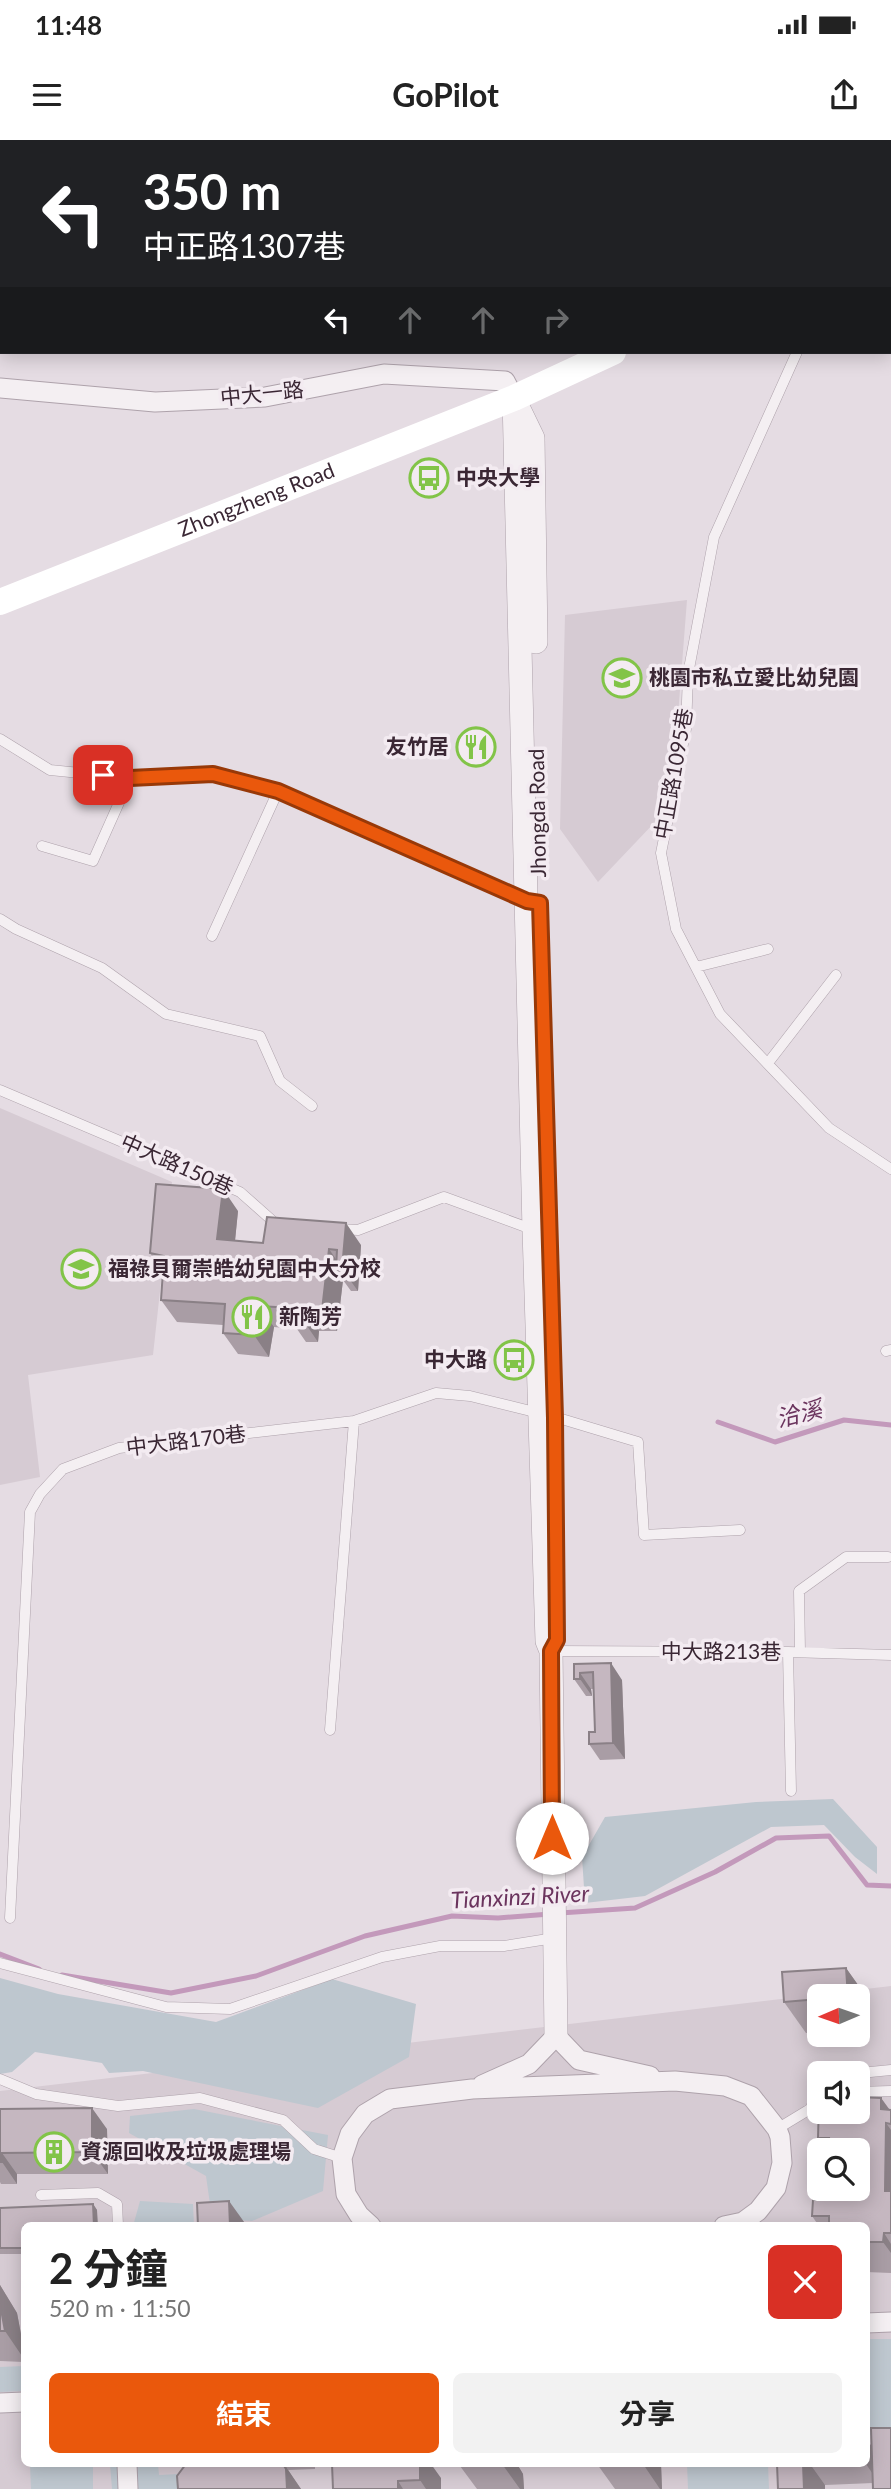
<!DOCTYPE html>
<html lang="zh-TW">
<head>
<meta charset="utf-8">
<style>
  body { margin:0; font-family:Lato,"Noto Sans TC",sans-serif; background:#f2f2f2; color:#222; height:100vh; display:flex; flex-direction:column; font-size:26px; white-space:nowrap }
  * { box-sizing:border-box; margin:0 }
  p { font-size:23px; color:#767676 }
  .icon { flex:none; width:38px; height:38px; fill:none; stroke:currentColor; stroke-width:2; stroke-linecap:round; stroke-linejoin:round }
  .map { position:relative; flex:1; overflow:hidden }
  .details { position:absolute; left:21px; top:2082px; width:849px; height:245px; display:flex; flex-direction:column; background:#fff; border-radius:10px; box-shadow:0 4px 18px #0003 }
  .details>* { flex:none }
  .banner { position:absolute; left:0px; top:0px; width:892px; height:214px; box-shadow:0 4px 18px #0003; background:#202124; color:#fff; overflow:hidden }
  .needle { width:46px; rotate:268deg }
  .controls { position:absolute; left:807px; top:1844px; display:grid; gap:14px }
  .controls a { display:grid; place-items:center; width:63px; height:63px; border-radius:10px; background:#fff; box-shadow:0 4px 18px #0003; font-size:35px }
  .pin { position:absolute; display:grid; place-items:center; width:60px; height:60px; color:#fff; margin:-30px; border-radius:14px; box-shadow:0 4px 10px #0006 }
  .me { position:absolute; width:77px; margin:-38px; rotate:0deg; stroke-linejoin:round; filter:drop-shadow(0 0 5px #0008) }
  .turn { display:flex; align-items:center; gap:24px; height:147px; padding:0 28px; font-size:32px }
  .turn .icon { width:91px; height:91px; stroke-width:2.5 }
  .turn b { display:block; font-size:49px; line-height:60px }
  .lanes { display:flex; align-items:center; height:66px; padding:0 28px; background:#0003; justify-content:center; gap:35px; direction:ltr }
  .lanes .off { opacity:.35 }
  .round { display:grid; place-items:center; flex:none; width:74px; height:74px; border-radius:10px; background:#f2f2f2 }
  .headline { display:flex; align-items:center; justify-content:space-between; height:119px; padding:0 28px }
  h1 { font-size:42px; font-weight:700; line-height:52px }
  .button { display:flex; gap:14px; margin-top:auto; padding:14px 28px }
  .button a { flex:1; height:80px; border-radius:10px; background:#ea580c; color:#fff; font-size:28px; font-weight:700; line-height:80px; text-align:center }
  .button a+a { background:#f2f2f2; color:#222 }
  .status { display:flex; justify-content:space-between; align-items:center; height:49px; padding:0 35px; background:#fff; direction:ltr }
  .status svg { height:19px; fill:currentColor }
  header { display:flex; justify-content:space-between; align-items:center; height:91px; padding:0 28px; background:#fff; font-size:32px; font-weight:700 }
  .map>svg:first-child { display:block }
  .built { fill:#d6cbd3; fill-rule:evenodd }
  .green { fill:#bec7cf }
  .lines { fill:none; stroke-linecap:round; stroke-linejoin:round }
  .stream { stroke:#c399bb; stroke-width:5 }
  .service-casing { stroke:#aea2ab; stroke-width:11 }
  .minor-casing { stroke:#aea2ab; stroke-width:21 }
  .tertiary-casing { stroke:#aea2ab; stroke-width:24 }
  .service { stroke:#f4eff2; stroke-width:10 }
  .minor { stroke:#f4eff2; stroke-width:19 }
  .tertiary { stroke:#f4eff2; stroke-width:23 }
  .secondary { stroke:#fff; stroke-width:26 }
  .wall { fill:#a99da5 }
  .shaded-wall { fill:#8a8086 }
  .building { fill:#c5b7c0; stroke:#8a8086; stroke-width:2 }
  .route-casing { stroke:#983908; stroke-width:18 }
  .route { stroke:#ea580c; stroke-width:12 }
  .labels { text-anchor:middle; stroke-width:7; stroke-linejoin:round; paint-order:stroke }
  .street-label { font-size:21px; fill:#3a2734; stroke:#f3ebf1 }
  .poi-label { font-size:21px; font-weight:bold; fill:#3a2734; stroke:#f3ebf1; text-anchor:start }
  .water-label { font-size:23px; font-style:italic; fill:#6b345e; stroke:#f3ebf1 }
</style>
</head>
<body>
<div class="status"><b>11:48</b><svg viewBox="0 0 49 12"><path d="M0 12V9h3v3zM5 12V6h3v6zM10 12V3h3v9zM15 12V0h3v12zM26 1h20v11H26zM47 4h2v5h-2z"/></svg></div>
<header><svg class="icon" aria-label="menu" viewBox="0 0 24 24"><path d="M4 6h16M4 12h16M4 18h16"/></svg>GoPilot<svg class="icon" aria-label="share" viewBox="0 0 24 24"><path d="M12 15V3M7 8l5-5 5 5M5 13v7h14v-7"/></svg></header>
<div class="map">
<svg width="891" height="2349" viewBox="0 0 891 2349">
  <rect width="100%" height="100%" fill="#e5dce3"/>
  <path class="built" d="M687,460l-11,141 -20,80 -58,61 -38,-53 5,-214z
    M0,968l172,74 -19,173 -125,20 12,102 -40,8z
    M891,1846v503h-891v-398zM819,1857h39v38h-39zM819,1934h39v38h-39zM819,2011h39v38h-39zM24,2086h842v238h-842z"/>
  <path class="green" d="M833,1659l44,48v27l-22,-17 -31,-32 -53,2 -126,69 -60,7 -3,-46 23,-40 151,-15z
    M0,1838l58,16 158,28 116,-43 84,25 -7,53 -91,51 -175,-37 -34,2 -7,-10 -67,-11 -23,20 -12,2z
    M194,1969l134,26 -5,56 -71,30 -40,-3 -6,-42 -77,-43 1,-17z
    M140,2061l53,3 1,22h-61z
    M866,2199h25v96h-25z
    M24,2226v25l-24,1v-25z
    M30,2324h63v25h-62z
    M110,2324h48l1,11 20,-1v15h-67z
    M687,2324h81l1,25h-81z"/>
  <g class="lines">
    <path class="stream" d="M718,1282l57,20 69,-22 47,5
      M560,1773l75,-5 80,-36 61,-34 53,-2 38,49 24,1
      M0,1814l39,15
      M62,1835l109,18 85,-17 109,-40 87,-20 46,2 52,-4"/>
    <g class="service-casing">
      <path id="service" d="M797,212l-83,185 -26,137 -2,55 -25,124 15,76 44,85 109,114 62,41
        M0,599l50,31 80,8 83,-4 65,17 249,110 13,2
        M42,706l51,15 37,-83
        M0,779l16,10 86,39 64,46 94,22 20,45 32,25
        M212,796l66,-145
        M696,827l72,-18
        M768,923l68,-88
        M0,950l240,102 35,31h3
        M339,1089l19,1 86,-33 90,33 16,3
        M886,1211l5,-1
        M552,1511l236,1 103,3
        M788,1512l3,139
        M800,1512l-1,-61 47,-34h42
        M330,1590l24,-309
        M10,1778l20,-406 10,-18 23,-25 56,-21 235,-27 82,-28 34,3 85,21 83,25 6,93 96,-5
        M0,1823l166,44 64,2 152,-52 58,-11h64l50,-8
        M850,1934l41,-4
        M0,1939l36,15 82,12 82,-8 83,22 31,29 28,9
        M858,1952l33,-1
        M777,1989l33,-20 9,-16
        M41,2055l57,-2 19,11 1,22"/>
    </g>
    <g class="minor-casing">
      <path id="minor" d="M0,248l155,14 110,-5 119,-23 121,7 9,17
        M482,1945l47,-21 27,-28 23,24 71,16
        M371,2086l-12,-11 -13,-21 -4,-36 8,-24 15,-20 25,-15 82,-10 203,-8 50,5 26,10 26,33 3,8 2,26 -6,25 -18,23 -15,11 -19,4
        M866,2183l25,-1
        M0,2263l24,-1
        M127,2324l1,25"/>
    </g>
    <g class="tertiary-casing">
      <path id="tertiary" d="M514,258l20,832 13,411 4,10 5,385
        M518,267l15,31 3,204"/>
    </g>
    <use href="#service" class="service"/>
    <use href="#minor" class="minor"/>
    <use href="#tertiary" class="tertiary"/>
    <g class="secondary">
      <path d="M891,76v-1"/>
      <path id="s1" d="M0,462l514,-204 99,-46"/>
    </g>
  </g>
  <path class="wall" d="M238,1071l-3,29 28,3 98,2 -3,46h-7l-8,-11 -6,51h-18l-1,11h-12l-9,-13 -23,-2 -5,30 -31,-3 -15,-21v-8l-46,-3 -16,-22 2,-28 -13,-19z
    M574,1524l48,16 3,79 -25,1 -11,-16 6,-12 -2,-43h-2l1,7h-6l-12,-17z
    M846,1828l22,31 2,29 -12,1v-32h-39v35l-13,1 -22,-31z
    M881,1958l9,12h1v163l-25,-1v-46h-47l-7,-10 10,-16 36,-49h-31l-9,-13z
    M0,1969l107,20 1,45h-91v10h-16l-1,-2z
    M93,2064l4,6 -73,16v28h-24v-46z
    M0,2145l17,28 7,37v12l-24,-1z
    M866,2298l6,9 1,36 -48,2 -48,-21h89z
    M186,2324h129v5l-27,1 13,19h-123z
    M332,2324l109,14v11h-108z
    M460,2324h57l6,10 1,15h-47l-17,-23z
    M597,2324h64l1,25h-47z"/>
  <path class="shaded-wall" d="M223,1049l15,22 -5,50 -16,-22z
    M346,1083l15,22 -3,46 -16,-22h-6l7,11 -6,51 -15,-21 7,-61 13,19z
    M259,1166l15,21 -5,30 -15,-22z
    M304,1169l15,22 -1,11 -15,-22z
    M611,1523l11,17 3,79 -12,-16z
    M580,1533l11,16 1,7 -12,-17z
    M846,1828l22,31 2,29 -12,-17v-14h-10z
    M881,1958l10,14 -10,-3z
    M92,1968l15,21 1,45 -16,-22z
    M886,1983l5,7v69l-6,-8z
    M2,2013l15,21v10l-15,-22z
    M229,2061l18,25h-17z
    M93,2064l4,6 1,16h-4z
    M884,2093l7,11v9l-8,-11z
    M0,2145l17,28 7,37v9l-19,-28 -5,-27z
    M866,2298l12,18 1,27 -13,-19z
    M283,2324h1l17,25h-14z
    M420,2324h11l10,14v11h-15l-6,-9z
    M502,2324h15l6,10 1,15h-4z
    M643,2324h18l1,25h-2z
    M803,2324h7l15,21v4h-21z
    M398,2341l5,8h-5z"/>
  <path class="building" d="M156,1044l67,5 -6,50 46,4 4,-26 79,6 -4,46h-6l1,-19 -8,-1 -7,61 -18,-1 -1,11h-13l2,-12 -33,-2 -5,29 -31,-2 2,-29 -64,-4 3,-44 -14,-3z
    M611,1523l2,80 -24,1v-12h6l-2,-60 -13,1v6h-6v-15z
    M846,1828l2,29h-29v2l-35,3 -2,-30z
    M858,1957l23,1v11l10,1v14l-5,-1 -1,68h6v42h-7l-1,9h-17v-16h-37v-10h-17l1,-16h9v-11h36v-38h-30l1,-13h-11l1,-36v10h39z
    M92,1968v44l-90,1v9h-2v-53z
    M229,2061l1,25h-32l-1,-23z
    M93,2064l1,22h-70v22h-24v-40z
    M0,2164l5,27h-5z
    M871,2288h20v61h-18z
    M186,2324h97l3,5 1,20h-109l-1,-13z
    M332,2324h88v16l-22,1v8h-65z
    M460,2324h40l-40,2z
    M777,2324h26l1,25h-26z"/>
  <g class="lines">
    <g class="route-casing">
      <path id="route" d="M103,635l27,3 83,-4 65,17 249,110 13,2 15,515 2,222 -6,11 1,187"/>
    </g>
    <use href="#route" class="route"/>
  </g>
  <defs>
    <g id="bus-ring" transform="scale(2.0125)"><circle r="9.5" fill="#f3ebf1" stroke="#82c448" stroke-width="1.5"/><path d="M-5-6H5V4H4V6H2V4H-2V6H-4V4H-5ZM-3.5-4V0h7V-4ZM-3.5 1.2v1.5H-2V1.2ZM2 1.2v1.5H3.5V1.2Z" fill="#82c448"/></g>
    <g id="school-ring" transform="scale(2.0125)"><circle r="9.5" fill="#f3ebf1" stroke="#82c448" stroke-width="1.5"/><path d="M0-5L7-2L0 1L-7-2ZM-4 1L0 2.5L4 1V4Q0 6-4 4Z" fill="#82c448"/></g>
    <g id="restaurant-ring" transform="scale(2.0125)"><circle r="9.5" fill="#f3ebf1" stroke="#82c448" stroke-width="1.5"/><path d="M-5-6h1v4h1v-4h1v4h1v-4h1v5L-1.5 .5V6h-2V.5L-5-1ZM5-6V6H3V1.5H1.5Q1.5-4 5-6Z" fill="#82c448"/></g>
    <g id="building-ring" transform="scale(2.0125)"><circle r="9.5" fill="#f3ebf1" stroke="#82c448" stroke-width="1.5"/><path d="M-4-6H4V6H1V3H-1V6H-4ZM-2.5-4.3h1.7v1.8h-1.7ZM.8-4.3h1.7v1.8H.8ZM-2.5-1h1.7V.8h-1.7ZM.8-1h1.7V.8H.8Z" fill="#82c448"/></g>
  </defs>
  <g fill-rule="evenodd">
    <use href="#bus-ring" x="429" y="338"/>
    <use href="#school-ring" x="622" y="538"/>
    <use href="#restaurant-ring" x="476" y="607"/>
    <use href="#school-ring" x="81" y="1129"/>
    <use href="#restaurant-ring" x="252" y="1177"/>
    <use href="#bus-ring" x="514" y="1220"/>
    <use href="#building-ring" x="54" y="2012"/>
  </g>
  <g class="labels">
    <g class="street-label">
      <text transform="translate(262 254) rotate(-6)" y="7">中大一路</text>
      <text dy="7" stroke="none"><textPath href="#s1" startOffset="276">Zhongzheng Road</textPath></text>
      <text transform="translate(674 634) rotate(-80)" y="7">中正路1095巷</text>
      <text transform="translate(538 673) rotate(-91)" y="7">Jhongda Road</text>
      <text transform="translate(177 1025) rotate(24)" y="7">中大路150巷</text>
      <text transform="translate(186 1301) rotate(-7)" y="7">中大路170巷</text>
      <text x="721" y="1519">中大路213巷</text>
    </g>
    <g class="poi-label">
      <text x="456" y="345">中央大學</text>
      <text x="649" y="545">桃園市私立愛比幼兒園</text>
      <text x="449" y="614" text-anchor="end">友竹居</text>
      <text x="108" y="1136">福祿貝爾崇皓幼兒園中大分校</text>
      <text x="279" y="1184">新陶芳</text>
      <text x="487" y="1227" text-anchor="end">中大路</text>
      <text x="81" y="2019">資源回收及垃圾處理場</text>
    </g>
    <g class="water-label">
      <text transform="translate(799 1274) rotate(-14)" y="8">洽溪</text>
      <text transform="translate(520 1757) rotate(-3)" y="8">Tianxinzi River</text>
    </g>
  </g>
</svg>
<div class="controls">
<a><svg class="needle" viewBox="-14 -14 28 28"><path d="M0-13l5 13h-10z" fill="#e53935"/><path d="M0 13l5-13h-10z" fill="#767676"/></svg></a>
<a><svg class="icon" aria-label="sound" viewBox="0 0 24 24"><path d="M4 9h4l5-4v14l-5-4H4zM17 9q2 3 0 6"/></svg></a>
<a><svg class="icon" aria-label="search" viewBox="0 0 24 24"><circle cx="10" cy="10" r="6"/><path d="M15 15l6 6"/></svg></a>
</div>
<div class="pin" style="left:103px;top:635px;background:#d93025"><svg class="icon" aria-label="arrive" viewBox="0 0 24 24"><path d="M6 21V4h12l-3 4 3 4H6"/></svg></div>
<svg class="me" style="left:552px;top:1698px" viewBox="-20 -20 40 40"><circle r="19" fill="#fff"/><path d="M0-13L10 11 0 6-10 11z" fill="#ea580c"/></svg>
<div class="banner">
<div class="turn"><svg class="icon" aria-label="left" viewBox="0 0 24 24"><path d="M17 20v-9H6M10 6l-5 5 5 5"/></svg><div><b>350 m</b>中正路1307巷</div></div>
<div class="lanes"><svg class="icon" aria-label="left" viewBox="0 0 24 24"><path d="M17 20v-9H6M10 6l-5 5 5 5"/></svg><svg class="icon off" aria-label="ahead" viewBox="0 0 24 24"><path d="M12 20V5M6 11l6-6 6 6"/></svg><svg class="icon off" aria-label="ahead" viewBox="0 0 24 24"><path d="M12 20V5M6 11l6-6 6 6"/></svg><svg class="icon off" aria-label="right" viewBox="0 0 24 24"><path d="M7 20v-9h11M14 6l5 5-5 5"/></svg></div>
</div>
<section class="details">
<div class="headline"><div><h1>2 分鐘</h1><p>520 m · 11:50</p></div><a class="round" style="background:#d93025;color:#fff"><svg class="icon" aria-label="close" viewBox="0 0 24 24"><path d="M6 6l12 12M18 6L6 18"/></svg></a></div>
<div class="button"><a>結束</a><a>分享</a></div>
</section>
</div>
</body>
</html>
